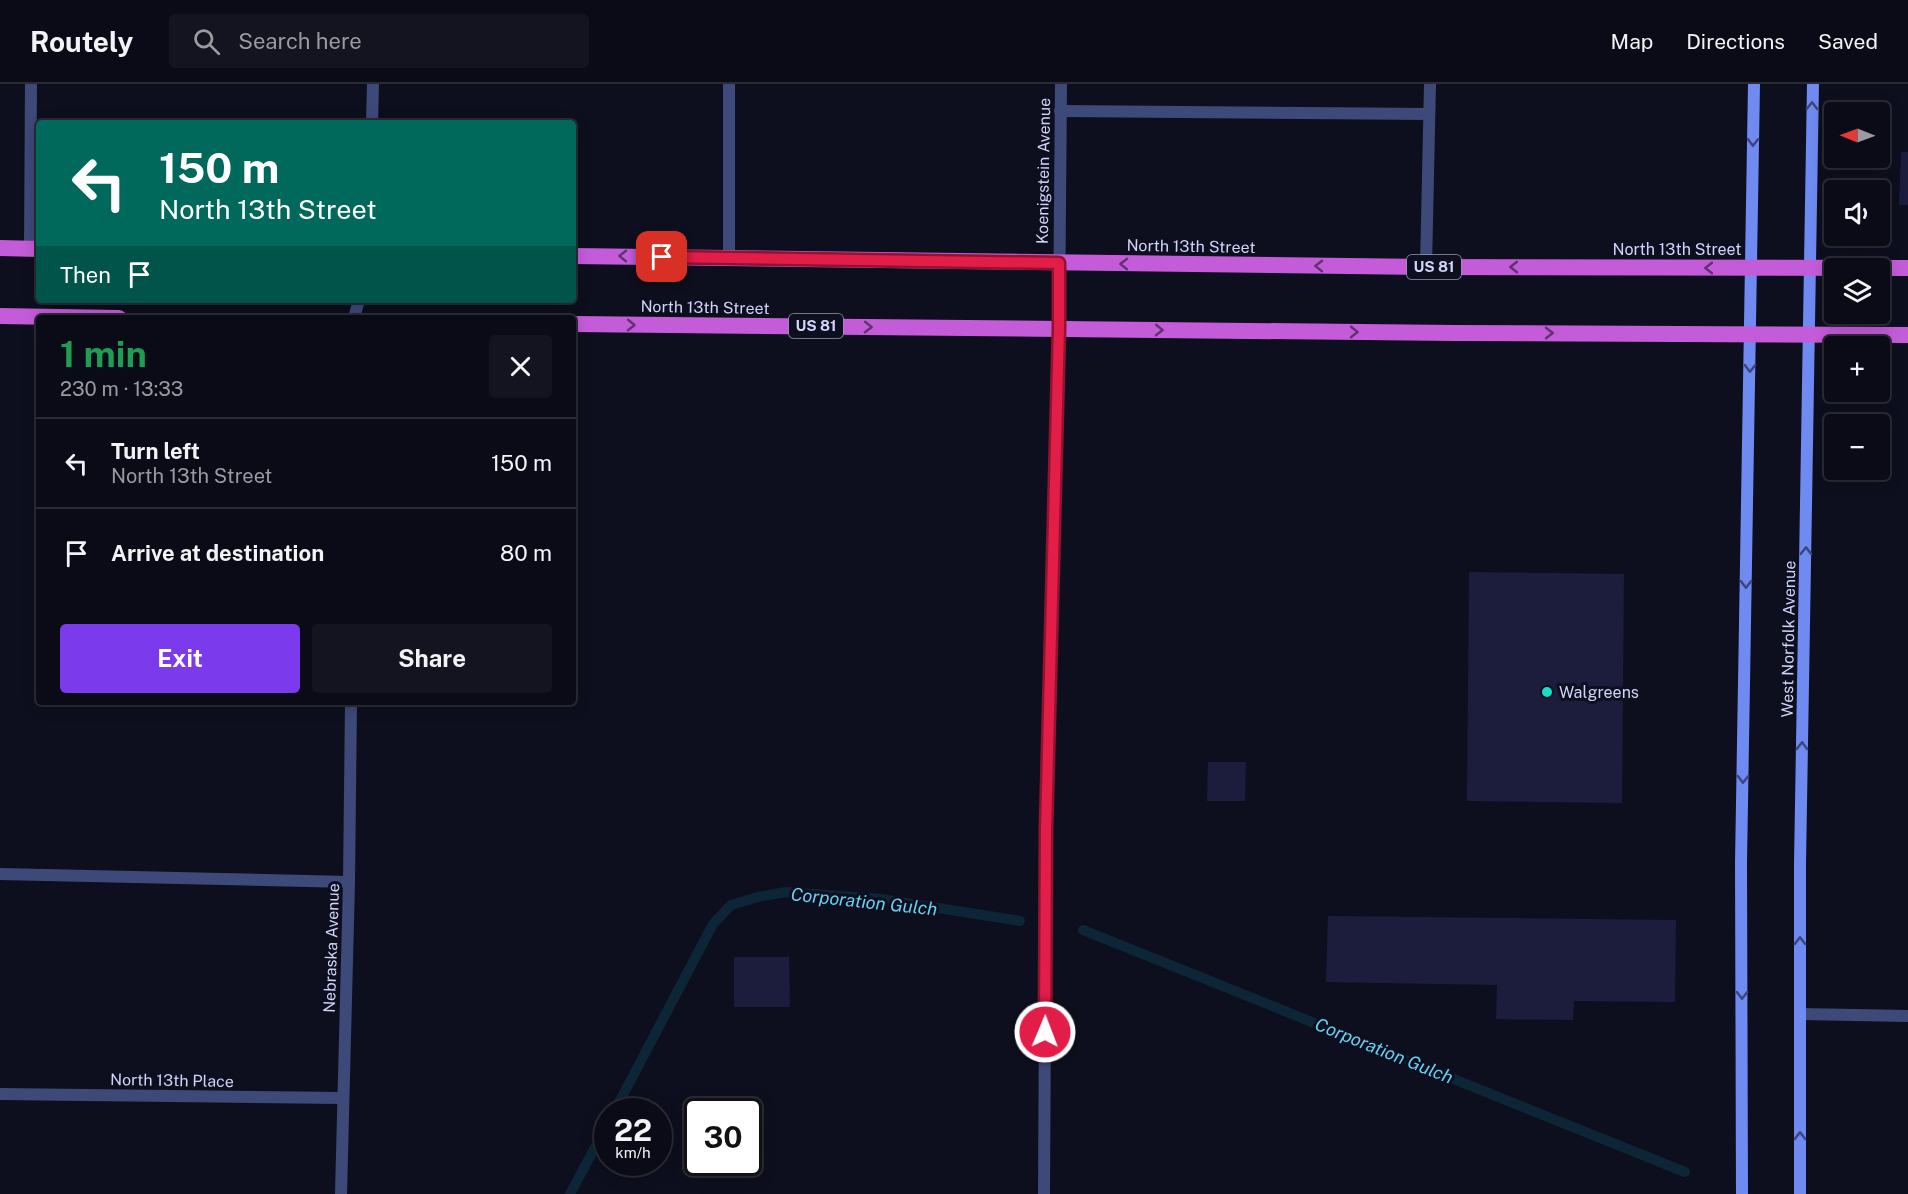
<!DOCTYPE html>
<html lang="en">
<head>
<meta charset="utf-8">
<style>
  body { margin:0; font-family:"Public Sans",sans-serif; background:#13141f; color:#f1f3f6; height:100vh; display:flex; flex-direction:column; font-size:22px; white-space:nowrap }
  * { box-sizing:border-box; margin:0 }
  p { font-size:20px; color:#999ba1 }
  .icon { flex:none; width:33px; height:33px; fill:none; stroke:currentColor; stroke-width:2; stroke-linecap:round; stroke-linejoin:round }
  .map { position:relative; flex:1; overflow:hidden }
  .sheet { position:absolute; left:36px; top:231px; width:540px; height:390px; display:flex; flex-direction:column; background:#0a0b16; border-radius:6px; box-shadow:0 3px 15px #0003,0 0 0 2px #2a2b35 }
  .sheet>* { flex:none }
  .banner { position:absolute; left:36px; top:36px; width:540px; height:183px; border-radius:6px; box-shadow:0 3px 15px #0003,0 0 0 2px #2a2b35; background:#00695c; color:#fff; overflow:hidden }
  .needle { width:39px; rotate:271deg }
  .tools { position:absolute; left:1824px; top:18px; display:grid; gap:12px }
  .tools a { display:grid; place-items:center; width:66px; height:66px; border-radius:6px; background:#0a0b16; box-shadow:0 3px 15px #0003,0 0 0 2px #2a2b35; font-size:30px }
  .speed { position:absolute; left:594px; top:1014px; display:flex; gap:12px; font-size:30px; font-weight:700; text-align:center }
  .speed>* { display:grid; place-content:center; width:78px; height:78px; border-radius:50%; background:#0a0b16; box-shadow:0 3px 15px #0003,0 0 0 2px #2a2b35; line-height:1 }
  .speed small { font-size:15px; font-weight:400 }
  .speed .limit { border:3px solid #111; border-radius:9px; background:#fff; color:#111 }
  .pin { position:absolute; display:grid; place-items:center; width:51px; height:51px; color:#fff; margin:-26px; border-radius:12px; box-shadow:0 3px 9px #0006 }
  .me { position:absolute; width:66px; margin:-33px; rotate:1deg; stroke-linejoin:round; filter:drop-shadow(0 0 4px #0008) }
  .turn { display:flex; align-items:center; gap:21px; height:126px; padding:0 24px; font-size:27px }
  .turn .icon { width:78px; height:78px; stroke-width:2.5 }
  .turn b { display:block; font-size:42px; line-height:51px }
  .then { display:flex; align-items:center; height:57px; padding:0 24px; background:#0003; gap:12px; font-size:22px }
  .round { display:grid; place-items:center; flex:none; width:63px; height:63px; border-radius:6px; background:#13141f }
  .head { display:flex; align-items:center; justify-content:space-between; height:102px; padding:0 24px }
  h1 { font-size:36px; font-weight:700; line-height:45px; color:#1e9e55 }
  .action { display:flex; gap:12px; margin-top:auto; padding:12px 24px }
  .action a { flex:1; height:69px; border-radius:6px; background:#7c3aed; color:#fff; font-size:24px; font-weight:700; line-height:69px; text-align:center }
  .action a+a { background:#13141f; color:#f1f3f6 }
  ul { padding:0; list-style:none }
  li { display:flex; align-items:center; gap:18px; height:90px; padding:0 24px; border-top:2px solid #2a2b35 }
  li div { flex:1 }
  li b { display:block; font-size:22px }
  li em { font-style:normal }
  header { display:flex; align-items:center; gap:36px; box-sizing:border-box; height:84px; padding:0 30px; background:#0a0b16; border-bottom:2px solid #2a2b35 }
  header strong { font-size:28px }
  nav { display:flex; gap:33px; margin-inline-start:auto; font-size:21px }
  .search { width:420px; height:54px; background:#13141f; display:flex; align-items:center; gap:15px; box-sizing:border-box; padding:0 21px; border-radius:6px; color:#999ba1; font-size:22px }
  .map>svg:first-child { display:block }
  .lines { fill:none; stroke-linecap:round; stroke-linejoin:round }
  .stream { stroke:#0d2637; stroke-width:10 }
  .building { fill:#1c1d3d }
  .service { stroke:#3d4978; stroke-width:12 }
  .minor { stroke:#3d4978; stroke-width:12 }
  .secondary { stroke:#6f8af1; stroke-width:12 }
  .trunk { stroke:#c45cd9; stroke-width:16 }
  .oneway { stroke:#3a467d }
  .oneway2 { stroke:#603272 }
  .route-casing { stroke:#92132f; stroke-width:15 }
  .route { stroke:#e11d48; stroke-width:10 }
  .poi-dot { fill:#15e0c6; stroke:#0e0f1e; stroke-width:2 }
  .labels { text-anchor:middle; stroke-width:6; stroke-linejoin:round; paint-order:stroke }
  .shield { fill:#0e0f1e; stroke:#9599b8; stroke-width:1.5 }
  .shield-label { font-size:15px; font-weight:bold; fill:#cfd4fa }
  .street-label { font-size:16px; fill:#cfd4fa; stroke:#0e0f1e }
  .poi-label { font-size:16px; fill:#cfd4fa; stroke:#0e0f1e; text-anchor:start }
  .water-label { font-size:18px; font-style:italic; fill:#67d0f1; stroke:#0e0f1e }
</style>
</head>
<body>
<header>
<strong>Routely</strong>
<div class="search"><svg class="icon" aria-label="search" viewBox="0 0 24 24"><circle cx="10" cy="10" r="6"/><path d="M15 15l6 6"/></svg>Search here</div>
<nav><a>Map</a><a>Directions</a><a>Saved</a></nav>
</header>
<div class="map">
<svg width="1908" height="1110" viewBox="0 0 1908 1110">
  <rect width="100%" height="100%" fill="#0e0f1e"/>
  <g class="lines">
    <path class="stream" d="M1083,846l602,242
      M614,1028l99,-188 18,-19 27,-8 28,-5 95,7 139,22
      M570,1110l38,-71"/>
  </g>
  <path class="building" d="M1901,68h7v53h-9z
    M1469,488l155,2 -2,229 -155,-2z
    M1208,678h38l-1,39h-38z
    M1328,832l348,4 -1,82 -101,-1 -1,19 -77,-1 1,-34 -171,-3z
    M734,873h55l1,50h-56z"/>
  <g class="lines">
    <path class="service" d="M1060,27l369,3
      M30,165l1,-165
      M729,174v-174
      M1426,183l4,-183
      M0,790l349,8
      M1800,930l108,2"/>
    <path class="minor" d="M372,39l1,-39
      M354,234l5,-18
      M0,1010l343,4
      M341,1110l8,-312 2,-180
      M1044,1110l2,-364 13,-502 2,-244"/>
    <path class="secondary" d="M1742,1110l-1,-331 13,-779
      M1800,1110v-330l13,-780"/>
    <path class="trunk" d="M0,164l39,1
      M573,172l853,11 482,1
      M0,232l119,2
      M573,240l881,9 454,2"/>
  </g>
  <defs><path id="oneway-chevron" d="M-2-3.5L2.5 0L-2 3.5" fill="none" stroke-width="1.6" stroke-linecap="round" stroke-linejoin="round" transform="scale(1.5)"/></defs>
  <g class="oneway">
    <use href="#oneway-chevron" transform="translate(1812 22) rotate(-89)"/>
    <use href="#oneway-chevron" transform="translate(1753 58) rotate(91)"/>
    <use href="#oneway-chevron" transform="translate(1750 284) rotate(91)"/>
    <use href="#oneway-chevron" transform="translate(1806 467) rotate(-89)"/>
    <use href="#oneway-chevron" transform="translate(1746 500) rotate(91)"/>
    <use href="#oneway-chevron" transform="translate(1802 662) rotate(-89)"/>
    <use href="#oneway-chevron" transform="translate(1743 695) rotate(91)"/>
    <use href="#oneway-chevron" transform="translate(1800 857) rotate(-90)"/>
    <use href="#oneway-chevron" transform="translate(1742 911) rotate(90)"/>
    <use href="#oneway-chevron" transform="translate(1800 1052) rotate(-90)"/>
  </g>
  <g class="oneway2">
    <use href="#oneway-chevron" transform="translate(623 172) rotate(-179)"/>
    <use href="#oneway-chevron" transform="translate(1124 180) rotate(-179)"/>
    <use href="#oneway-chevron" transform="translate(1319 182) rotate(-179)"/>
    <use href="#oneway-chevron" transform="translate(1514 183) rotate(-180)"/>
    <use href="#oneway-chevron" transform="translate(1709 184) rotate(-180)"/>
    <use href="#oneway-chevron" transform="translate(631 241) rotate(1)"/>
    <use href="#oneway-chevron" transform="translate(868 243) rotate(1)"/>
    <use href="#oneway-chevron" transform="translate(1159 246) rotate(1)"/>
    <use href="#oneway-chevron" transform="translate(1354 248) rotate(1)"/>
    <use href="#oneway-chevron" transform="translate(1549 249)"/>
  </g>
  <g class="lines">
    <g class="route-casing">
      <path id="route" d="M662,173l397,6v65l-13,502 -1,202"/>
    </g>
    <use href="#route" class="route"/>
  </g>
  <circle class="poi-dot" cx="1547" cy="608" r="6"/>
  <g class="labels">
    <g class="shield">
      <rect x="1407" y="171" width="54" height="24" rx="4.5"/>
      <rect x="789" y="230" width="54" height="24" rx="4.5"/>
    </g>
    <g class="shield-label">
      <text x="1434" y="188">US 81</text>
      <text x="816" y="247">US 81</text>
    </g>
    <g class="street-label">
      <text transform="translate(1043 87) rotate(-89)" y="6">Koenigstein Avenue</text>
      <text transform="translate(1191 162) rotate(1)" y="6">North 13th Street</text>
      <text x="1677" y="171">North 13th Street</text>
      <text transform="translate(705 223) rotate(1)" y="6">North 13th Street</text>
      <text transform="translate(1788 555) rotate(-89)" y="6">West Norfolk Avenue</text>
      <text transform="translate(331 864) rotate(-88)" y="6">Nebraska Avenue</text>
      <text transform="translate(172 996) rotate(1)" y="6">North 13th Place</text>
    </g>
    <g class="poi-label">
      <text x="1559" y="614">Walgreens</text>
    </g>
    <g class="water-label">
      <text transform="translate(864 818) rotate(6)" y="6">Corporation Gulch</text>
      <text transform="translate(1384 967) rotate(22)" y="6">Corporation Gulch</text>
    </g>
  </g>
</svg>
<div class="tools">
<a><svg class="needle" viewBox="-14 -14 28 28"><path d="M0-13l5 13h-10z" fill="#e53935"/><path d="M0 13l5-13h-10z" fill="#999ba1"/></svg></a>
<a><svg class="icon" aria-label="sound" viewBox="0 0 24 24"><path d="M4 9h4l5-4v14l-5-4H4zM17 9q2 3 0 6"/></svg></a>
<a><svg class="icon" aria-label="layers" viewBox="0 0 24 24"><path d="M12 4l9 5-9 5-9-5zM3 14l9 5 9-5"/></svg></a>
<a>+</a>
<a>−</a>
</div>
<div class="speed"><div>22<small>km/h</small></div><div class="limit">30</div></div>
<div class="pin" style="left:662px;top:173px;background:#d93025"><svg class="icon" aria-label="arrive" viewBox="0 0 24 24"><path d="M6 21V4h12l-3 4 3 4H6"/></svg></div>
<svg class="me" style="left:1045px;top:948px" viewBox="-20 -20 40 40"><circle r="17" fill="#e11d48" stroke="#fff" stroke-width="3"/><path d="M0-11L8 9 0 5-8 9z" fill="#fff"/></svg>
<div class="banner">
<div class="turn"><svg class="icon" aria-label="left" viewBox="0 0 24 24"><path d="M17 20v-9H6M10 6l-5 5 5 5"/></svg><div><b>150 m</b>North 13th Street</div></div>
<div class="then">Then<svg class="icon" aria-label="arrive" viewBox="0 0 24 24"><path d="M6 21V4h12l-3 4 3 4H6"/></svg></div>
</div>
<section class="sheet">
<div class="head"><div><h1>1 min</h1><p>230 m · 13:33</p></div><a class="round"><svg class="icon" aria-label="close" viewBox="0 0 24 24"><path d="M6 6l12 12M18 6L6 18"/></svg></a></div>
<ul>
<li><svg class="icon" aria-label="left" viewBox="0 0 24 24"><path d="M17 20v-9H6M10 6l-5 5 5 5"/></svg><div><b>Turn left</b><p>North 13th Street</p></div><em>150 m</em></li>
<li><svg class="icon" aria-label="arrive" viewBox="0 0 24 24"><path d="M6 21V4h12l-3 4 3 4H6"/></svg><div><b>Arrive at destination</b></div><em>80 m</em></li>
</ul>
<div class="action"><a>Exit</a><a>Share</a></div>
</section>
</div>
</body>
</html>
